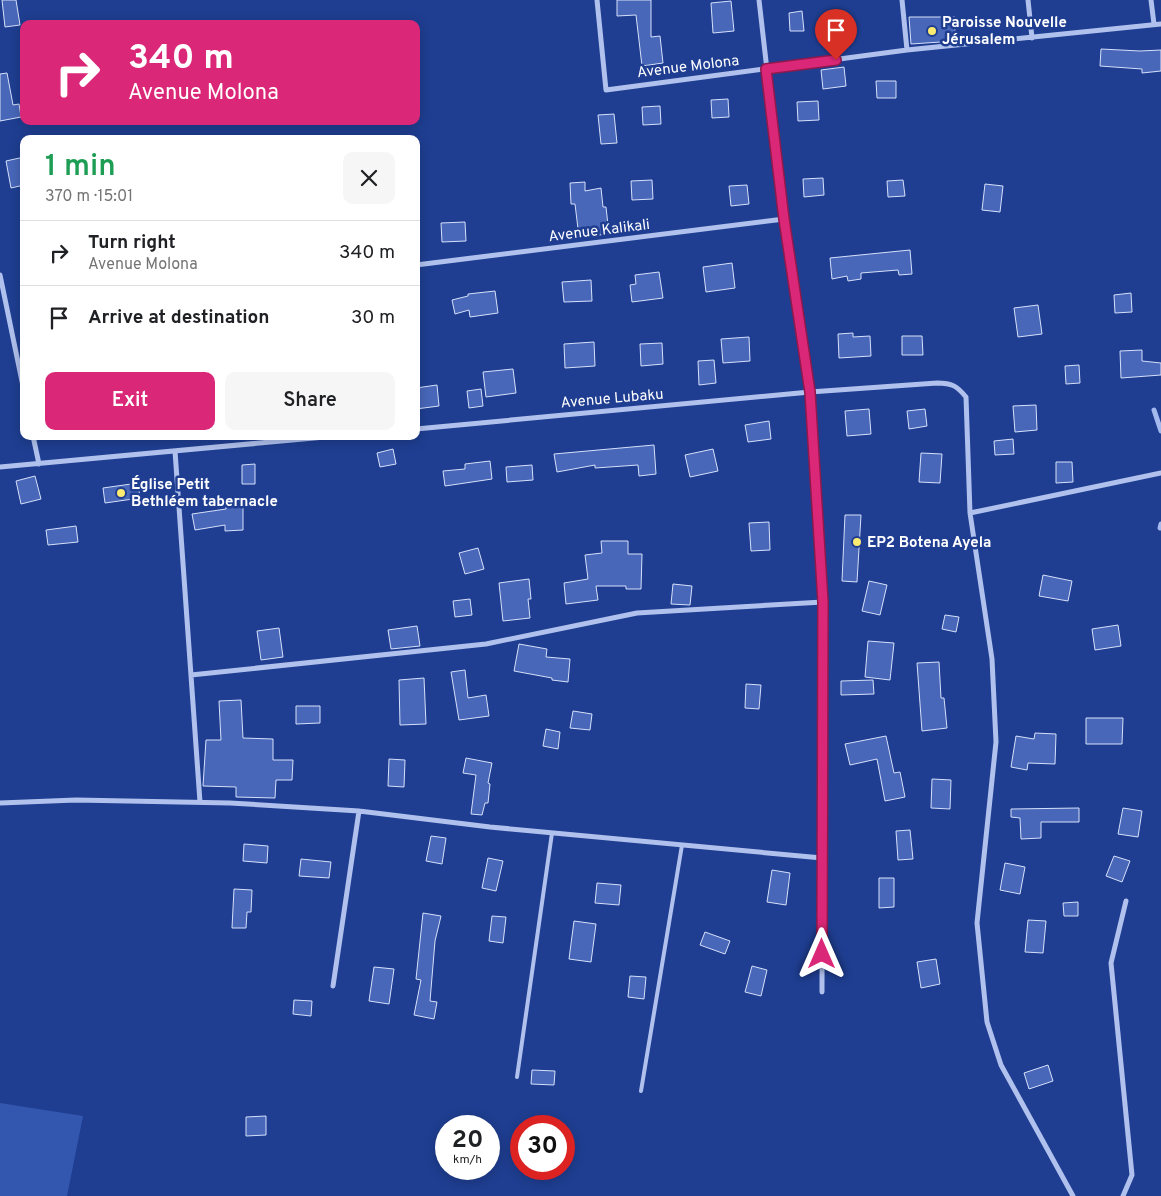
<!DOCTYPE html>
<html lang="en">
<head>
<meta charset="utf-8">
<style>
  body { margin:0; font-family:Overpass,sans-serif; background:#f6f6f6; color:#202124; height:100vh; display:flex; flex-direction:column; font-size:19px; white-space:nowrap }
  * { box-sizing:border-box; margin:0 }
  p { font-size:16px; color:#757577 }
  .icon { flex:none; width:28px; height:28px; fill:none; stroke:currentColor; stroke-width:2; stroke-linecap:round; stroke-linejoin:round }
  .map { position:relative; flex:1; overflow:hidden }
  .drawer { position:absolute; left:20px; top:135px; width:400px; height:305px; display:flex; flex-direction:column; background:#fff; border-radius:10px; box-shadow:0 2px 12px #0003 }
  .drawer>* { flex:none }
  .banner { position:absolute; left:20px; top:20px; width:400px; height:105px; border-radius:10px; box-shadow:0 2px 12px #0003; background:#db2777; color:#fff; overflow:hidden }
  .speed { position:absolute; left:435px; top:1115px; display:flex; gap:10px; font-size:25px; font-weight:700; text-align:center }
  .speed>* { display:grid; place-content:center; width:65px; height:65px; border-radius:50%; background:#fff; box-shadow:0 2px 12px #0003; line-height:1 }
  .speed small { font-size:12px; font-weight:400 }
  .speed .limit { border:8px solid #d22; background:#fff; color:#111 }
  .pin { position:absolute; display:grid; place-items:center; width:42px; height:42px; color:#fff; margin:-51px -21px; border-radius:50% 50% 50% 0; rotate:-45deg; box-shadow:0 0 5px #0007 }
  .pin .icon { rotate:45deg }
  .me { position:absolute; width:55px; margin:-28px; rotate:0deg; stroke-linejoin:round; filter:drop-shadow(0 0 4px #0008) }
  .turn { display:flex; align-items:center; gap:18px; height:105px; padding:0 25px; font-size:22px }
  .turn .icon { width:65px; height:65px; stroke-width:2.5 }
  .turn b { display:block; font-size:35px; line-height:42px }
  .round { display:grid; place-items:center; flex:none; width:52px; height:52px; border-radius:10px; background:#f6f6f6 }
  .head { display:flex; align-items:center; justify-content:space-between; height:85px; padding:0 25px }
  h1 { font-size:30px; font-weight:600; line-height:38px; color:#1e9e55 }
  .primary-button { display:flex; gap:10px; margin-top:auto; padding:10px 25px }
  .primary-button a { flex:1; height:58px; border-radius:10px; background:#db2777; color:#fff; font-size:20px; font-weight:600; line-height:58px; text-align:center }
  .primary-button a+a { background:#f6f6f6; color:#202124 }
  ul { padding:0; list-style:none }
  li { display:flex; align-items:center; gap:15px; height:65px; padding:0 25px; border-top:1px solid #e0e0e0 }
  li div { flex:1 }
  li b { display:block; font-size:19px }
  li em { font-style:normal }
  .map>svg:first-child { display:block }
  .green { fill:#3356af }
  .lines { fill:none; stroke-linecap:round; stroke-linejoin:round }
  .stream { stroke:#a4baef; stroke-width:5 }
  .building { fill:#4867b9; stroke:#d6e0fa }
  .lane { stroke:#b0c1ed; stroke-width:4 }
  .street { stroke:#b0c1ed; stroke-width:5 }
  .route-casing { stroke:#8e194d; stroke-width:12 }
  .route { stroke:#db2777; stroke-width:9 }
  .poi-dot { fill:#fbeb70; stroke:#1f3e91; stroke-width:2 }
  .labels { text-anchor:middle; stroke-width:5; stroke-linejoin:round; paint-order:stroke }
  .poi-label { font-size:15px; font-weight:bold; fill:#fff; stroke:#1f3e91; text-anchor:start }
  .street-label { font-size:15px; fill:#fff; stroke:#1f3e91 }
</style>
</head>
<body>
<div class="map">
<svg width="1161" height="1196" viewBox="0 0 1161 1196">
  <rect width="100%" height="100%" fill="#1f3e91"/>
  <path class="green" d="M0,1103l83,13 -16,80h-67z"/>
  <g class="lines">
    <path class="stream" d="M1154,410l7,21
      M1160,528l1,-4"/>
  </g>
  <path class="building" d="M2,0h14l4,25 -15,2z
    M617,0h34v37l9,-1 3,27 -21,3 -6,-51 -19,1z
    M731,1l3,30 -21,2 -2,-30z
    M802,11l2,20h-14l-1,-18z
    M909,17h46v24l-44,3z
    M1101,49l39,2 21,-1v21l-19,2v-4l-42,-3z
    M844,67l2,19 -23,3 -2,-19z
    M7,73l6,32 6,-1 2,13 -21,4v-47z
    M876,81h20v17h-19z
    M728,99l1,18 -17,1 -1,-18z
    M818,101l1,19 -21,1 -1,-19z
    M660,106l1,18 -18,1 -1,-18z
    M614,114l3,29 -16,1 -3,-29z
    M24,157v28l-13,3 -5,-27z
    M823,178l1,17 -20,2 -1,-18z
    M652,180l1,19 -21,1 -1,-19z
    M903,180l2,16 -17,1 -1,-16z
    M585,182v9l16,-3 2,19h3l3,27 -30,3 -4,-33h-4l-1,-21z
    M985,184l18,2 -3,26 -18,-2z
    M747,185l2,19 -18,2 -2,-20z
    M465,222l1,19 -24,1 -1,-19z
    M910,250l2,24 -13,1 -1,-5 -37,3v6l-13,2 -1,-5 -15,3 -2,-21z
    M732,263l3,25 -29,4 -3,-25z
    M659,272l4,26 -31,4 -2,-17 6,-1 -1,-9z
    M591,280l1,21 -28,1 -2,-20z
    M495,291l3,22 -28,4 -1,-7 -14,4 -3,-14 16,-4v-2z
    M1131,293l1,19 -17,1 -1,-18z
    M1038,305l4,29 -24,3 -4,-29z
    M853,333v4l17,-1 1,20 -32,2 -1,-24z
    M902,336h20l1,19h-21z
    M749,337l1,24 -27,2 -2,-24z
    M594,342l1,24 -30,2 -1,-24z
    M662,343l1,21 -22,2 -1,-22z
    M1142,350v11l19,2v12l-40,3 -1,-27z
    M714,360l2,23 -17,2 -1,-24z
    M1079,365l1,18 -14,1 -1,-18z
    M513,369l3,24 -30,4 -3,-25z
    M437,385l2,21 -23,3v-21z
    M481,389l2,17 -14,2 -2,-17z
    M1036,405l1,25 -22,2 -2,-26z
    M869,409l2,25 -24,2 -2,-25z
    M925,409l2,17 -18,3 -2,-18z
    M769,421l2,18 -23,3 -3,-17z
    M1013,439l1,15 -19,1 -1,-14z
    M654,445l2,29 -17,2 -1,-11 -43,3v-3l-38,7 -3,-18z
    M393,449l3,15 -16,3 -3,-14z
    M713,449l5,22 -28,6 -5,-22z
    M921,453l21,1 -2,29 -21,-1z
    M490,461l2,18 -47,7 -2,-15 22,-2v-5z
    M1056,462h16l1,20 -17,1z
    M255,464v20h-13v-19z
    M532,465l1,15 -26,2 -1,-15z
    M35,476l6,23 -20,5 -5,-23z
    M138,483l2,15 -35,5 -2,-15z
    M226,504h17v26l-18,1v-6l-30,5 -3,-16 34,-5z
    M845,515h16l-4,67 -15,-1z
    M769,522l1,28 -19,1 -2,-28z
    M76,526l2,16 -30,3 -2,-15z
    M601,541h27v13h14l-1,35h-15v-3h-30l2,14 -32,4 -2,-21 24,-4 -3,-24 17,-2z
    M478,548l6,21 -19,5 -6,-21z
    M1043,575l29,6 -4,20 -29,-5z
    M529,579l2,20h-3l2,19 -27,3 -4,-38z
    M869,581l18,4 -7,30 -18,-4z
    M673,584l19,2 -2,19 -19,-1z
    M470,599l2,16 -17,2 -2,-16z
    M945,615l14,2 -3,15 -14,-3z
    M1118,625l3,21 -26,4 -3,-21z
    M417,626l3,20 -29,3 -3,-19z
    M279,628l4,29 -22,3 -4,-29z
    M868,641l26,2 -4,37 -25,-3z
    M519,644l28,5 -1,8 24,2 -2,23 -16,-2v-2l-38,-7z
    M939,662l2,36h3l3,30 -25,3 -5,-68z
    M465,670l3,28 18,-3 3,21 -30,4 -8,-48z
    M424,678l2,46 -26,1 -1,-45z
    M873,680l1,14 -33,1v-14z
    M746,684l15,1 -2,24 -14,-1z
    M241,700l2,38 30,1v21h20l-1,20h-16l-1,18 -39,-1v-10l-33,-1 3,-46h15l-2,-39z
    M296,706h24v17l-24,1z
    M573,711l19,3 -2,16 -20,-2z
    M1086,718h37l-1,26h-36z
    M546,729l14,3 -2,17 -15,-3z
    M1035,733l21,1 -1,30 -27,-1 -1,7 -16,-3 5,-31 18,3z
    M886,736l8,37 6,-1 5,25 -20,4 -8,-42 -27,6 -5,-21z
    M466,758l26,5 -4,20 2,1 -2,19h-3l-3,12 -11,-1 5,-39 -13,-2z
    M389,759l16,1 -1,27 -16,-1z
    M932,779l19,1 -1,29 -19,-1z
    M1079,808v14h-38v16l-20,1 -1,-21 -9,-1v-8z
    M1123,808l19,3 -4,26 -20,-3z
    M910,830l3,29 -15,1 -2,-29z
    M431,836l15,2 -4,26 -16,-3z
    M244,844l24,2 -1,17 -24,-2z
    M1114,856l16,5 -8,21 -16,-6z
    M488,858l15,3 -7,30 -14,-3z
    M301,859l30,3 -2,16 -30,-2z
    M1005,863l20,4 -5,27 -20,-4z
    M772,870l18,3 -4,32 -19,-3z
    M879,878h15v29l-15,1z
    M597,883l24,2 -2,20 -24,-2z
    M234,889l18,1 -1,22h-4l-1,16h-14z
    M1078,902v14h-14l-1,-13z
    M423,913l18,3 -6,25 -5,60 7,1 -3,17 -20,-4 7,-35 -5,-1z
    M492,916l14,1 -3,26 -14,-2z
    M1028,920l18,1 -3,32 -18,-1z
    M574,921l22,3 -5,38 -22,-3z
    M705,932l25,9 -5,13 -25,-9z
    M936,959l4,25 -19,4 -4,-26z
    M752,966l15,4 -6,26 -16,-4z
    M374,967l20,2 -5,35 -20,-3z
    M630,976l16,1 -2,22 -16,-2z
    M294,1000l18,1 -1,15 -18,-2z
    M1048,1065l5,16 -24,8 -5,-16z
    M532,1070l23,1 -1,14 -23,-1z
    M266,1116v19l-20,1v-19z"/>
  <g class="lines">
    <path class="lane" d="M517,1077l35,-244
      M641,1091l41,-246"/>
    <path class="street" d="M597,0l9,90 301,-40 254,-26
      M759,0l25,219 26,173 13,210 -1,390
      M902,0l5,50
      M1028,0l4,38
      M1151,0l3,24
      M416,265l368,-46
      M0,275l24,116
      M416,429l394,-37 127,-9c15,0 20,3 29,14l4,116 22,146 4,83 -19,181 10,99 14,43 72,131
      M33,436l6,28
      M175,451l25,351
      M0,467l336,-31
      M970,513l191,-40
      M191,675l295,-31 151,-31 186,-11
      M0,803l76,-3 154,3 129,8 131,16 332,31
      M333,986l26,-175
      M1123,1196l9,-21 -21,-212 15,-62"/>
  </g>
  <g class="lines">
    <g class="route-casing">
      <path id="route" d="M822,954l1,-352 -13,-210 -26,-173 -18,-150 70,-9"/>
    </g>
    <use href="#route" class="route"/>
  </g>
  <g class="poi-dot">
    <circle cx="932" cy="31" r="5"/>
    <circle cx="121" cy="493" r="5"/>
    <circle cx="857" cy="542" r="5"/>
  </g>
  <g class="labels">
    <g class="poi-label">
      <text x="942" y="27">Paroisse Nouvelle<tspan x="942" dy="17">Jérusalem</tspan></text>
      <text x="131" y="489">Église Petit<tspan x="131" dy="17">Bethléem tabernacle</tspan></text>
      <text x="867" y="547">EP2 Botena Ayela</text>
    </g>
    <g class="street-label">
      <text transform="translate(688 66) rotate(-7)" y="5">Avenue Molona</text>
      <text transform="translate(599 230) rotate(-7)" y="5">Avenue Kalikali</text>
      <text transform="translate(612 398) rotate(-5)" y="5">Avenue Lubaku</text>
    </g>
  </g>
</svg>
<div class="speed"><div>20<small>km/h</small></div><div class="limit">30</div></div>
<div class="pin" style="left:836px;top:60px;background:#d93025"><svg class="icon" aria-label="arrive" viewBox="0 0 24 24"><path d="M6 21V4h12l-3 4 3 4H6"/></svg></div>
<svg class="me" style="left:822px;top:954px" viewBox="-20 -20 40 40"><path d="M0-17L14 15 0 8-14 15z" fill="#db2777" stroke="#fff" stroke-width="4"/></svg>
<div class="banner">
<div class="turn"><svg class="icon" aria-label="right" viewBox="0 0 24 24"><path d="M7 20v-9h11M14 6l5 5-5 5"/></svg><div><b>340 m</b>Avenue Molona</div></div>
</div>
<section class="drawer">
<div class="head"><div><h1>1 min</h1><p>370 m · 15:01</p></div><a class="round"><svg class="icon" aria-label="close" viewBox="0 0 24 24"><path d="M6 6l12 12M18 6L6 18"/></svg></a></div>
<ul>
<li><svg class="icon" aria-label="right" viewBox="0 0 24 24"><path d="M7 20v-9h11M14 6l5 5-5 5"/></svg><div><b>Turn right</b><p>Avenue Molona</p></div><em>340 m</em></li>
<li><svg class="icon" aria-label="arrive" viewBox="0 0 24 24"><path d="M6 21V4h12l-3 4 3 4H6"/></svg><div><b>Arrive at destination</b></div><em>30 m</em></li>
</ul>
<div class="primary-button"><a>Exit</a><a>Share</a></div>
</section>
</div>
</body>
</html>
